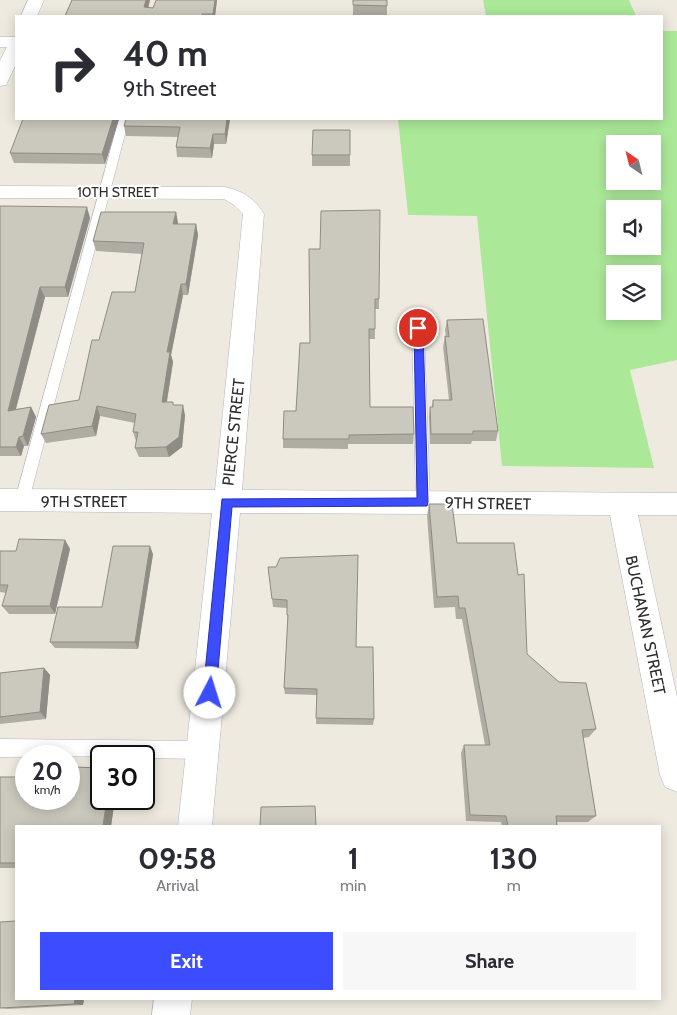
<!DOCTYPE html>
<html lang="en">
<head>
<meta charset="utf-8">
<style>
  body { margin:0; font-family:Cabin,sans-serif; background:#f7f7f7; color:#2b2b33; height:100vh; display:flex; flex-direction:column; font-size:19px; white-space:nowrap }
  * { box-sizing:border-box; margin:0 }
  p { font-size:16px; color:#7c7c81 }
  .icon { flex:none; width:28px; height:28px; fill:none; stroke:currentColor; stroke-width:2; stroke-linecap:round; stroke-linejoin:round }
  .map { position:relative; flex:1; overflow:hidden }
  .sheet { position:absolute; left:15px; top:825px; width:646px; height:175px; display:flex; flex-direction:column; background:#fff; border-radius:0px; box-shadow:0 2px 12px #0003 }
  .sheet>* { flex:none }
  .guide { position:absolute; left:15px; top:15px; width:648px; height:105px; border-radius:0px; box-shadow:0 2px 12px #0003; background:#fff; color:#2b2b33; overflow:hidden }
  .needle { width:32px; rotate:325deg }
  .tools { position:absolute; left:606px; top:135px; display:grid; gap:10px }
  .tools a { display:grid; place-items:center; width:55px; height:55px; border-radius:0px; background:#fff; box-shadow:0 2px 12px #0003; font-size:25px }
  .speed { position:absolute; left:15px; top:745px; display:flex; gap:10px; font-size:25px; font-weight:700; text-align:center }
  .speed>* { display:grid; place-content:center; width:65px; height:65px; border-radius:50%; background:#fff; box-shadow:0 2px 12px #0003; line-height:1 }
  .speed small { font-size:12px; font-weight:400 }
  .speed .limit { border:2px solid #111; border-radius:8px; background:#fff; color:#111 }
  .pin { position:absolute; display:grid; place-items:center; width:42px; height:42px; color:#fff; margin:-21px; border:2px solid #fff; border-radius:50%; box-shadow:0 1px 5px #0007 }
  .me { position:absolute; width:55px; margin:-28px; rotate:5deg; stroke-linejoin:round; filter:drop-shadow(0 0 4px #0008) }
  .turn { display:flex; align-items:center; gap:18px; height:105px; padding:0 25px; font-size:22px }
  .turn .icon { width:65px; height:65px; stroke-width:2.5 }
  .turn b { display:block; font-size:35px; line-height:42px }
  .eta { display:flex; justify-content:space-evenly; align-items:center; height:85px; text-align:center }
  .eta b { font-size:30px; font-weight:700; line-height:35px }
  .action { display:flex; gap:10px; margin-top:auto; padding:10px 25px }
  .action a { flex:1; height:58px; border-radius:0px; background:#3c4dff; color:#fff; font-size:20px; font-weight:700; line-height:58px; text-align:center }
  .action a+a { background:#f7f7f7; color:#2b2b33 }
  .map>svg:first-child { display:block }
  .green { fill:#abe998; fill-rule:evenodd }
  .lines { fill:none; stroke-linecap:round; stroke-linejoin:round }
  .lane-casing { stroke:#b3b3c1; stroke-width:1 }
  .street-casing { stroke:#b3b3c1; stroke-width:1 }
  .secondary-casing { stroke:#b3b3c1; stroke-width:1 }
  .lane { fill:#fff; fill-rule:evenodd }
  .street { fill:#fff; fill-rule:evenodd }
  .secondary { fill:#fff; fill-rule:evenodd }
  .wall { fill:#afaca3 }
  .shaded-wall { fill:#8e8c84 }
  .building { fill:#cbc8bd; stroke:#8e8c84 }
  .route { fill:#3c4dff; stroke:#2732a6 }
  .labels { text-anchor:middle; stroke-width:4.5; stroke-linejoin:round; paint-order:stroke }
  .far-street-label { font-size:14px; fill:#2d2d2d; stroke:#fff }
  .street-label { font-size:16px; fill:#2d2d2d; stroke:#fff }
</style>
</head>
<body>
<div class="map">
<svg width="677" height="1015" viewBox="0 0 677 1015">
  <rect width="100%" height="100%" fill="#efeadf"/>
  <path class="green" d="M483,0h146l7,16h-150z
    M661,31h16v329l-47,10 24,98 -152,-2 -25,-250 -69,-1 -10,-96h263zM615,144h37v37h-37zM615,209h37v37h-37zM615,274h37v37h-37z"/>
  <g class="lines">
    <g class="lane-casing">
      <path id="lane" d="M119,119h10l-100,381 -2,4 -5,2 -5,-2 -2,-4z
        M418,323l5,2 1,3 6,174 -2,4 -5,2 -5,-2 -2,-4 -4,-174 1,-3z
        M0,739l204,2 6,3 3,6 -3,6 -6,3 -60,-1v-2l-144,1z"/>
    </g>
    <g class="street-casing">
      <path id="street" d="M0,37h16v10h-16z
        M0,186l225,1c18,4 29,11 39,27l-22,276 435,3v22h-39l39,182v95l-12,-5 -5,-12 -50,-260 -370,-2 -28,313h-34l34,-313 -212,-2v-22l215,1 28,-276 -9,-9 -10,-6 -224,-1z
        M154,999h38l-2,16h-38z"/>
    </g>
    <g class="secondary-casing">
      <path id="secondary" d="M28,0h16l-7,16h-16z
        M16,39v25l-10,21 -6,1v-25l10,-21z"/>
    </g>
    <use href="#lane" class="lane"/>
    <use href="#street" class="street"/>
    <use href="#secondary" class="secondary"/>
  </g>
  <path class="wall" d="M72,0h78l-2,8h5l64,-8 -2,16h-150z
    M353,0l34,6v10h-34z
    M23,119h96l-14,45 -91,-1 -4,-10z
    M126,119h104l-4,25h-12l-2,14 -35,-1 -1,-10 2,-10 -52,-1 -2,-10z
    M350,130v36h-38v-11z
    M0,206l90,12 -22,79h-23l-29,112 15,-2 5,10 -8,29h-4l-3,10h-21z
    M176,212l2,12h18l2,11 -10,60h-5l-12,60 2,7 -6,40 7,3 11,10 -3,32 -13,10h-30l-4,-9 1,-7 -3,-9 2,-9 -35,-7 -4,20 -50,7 -5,-9 38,-34 20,-60 36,-48 7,-38 -46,-3 -3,-10z
    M309,249l70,50v10h-4v30h-6l1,68 44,27 -1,10h-65v5l-65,-1v-9l13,-28 14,-68z
    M447,320l51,111 -2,10h-24l-1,3h-41l-1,-27 1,-10h2l1,-7h16l-6,-53 2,-11h1l-1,-6z
    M429,504l28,39 70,111 69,75 -7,8 -6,1 13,78 -8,6h-31v4h-55l-1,-4 -35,-1 -5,-68 3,-8h21l-23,-126h-6l-1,-12 -21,1 -7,-92z
    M65,540l5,9 -15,65h-46l-7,-8 4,-13 -6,-1v-41h16z
    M153,554l-15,95 -83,-1 -5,-6 52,-35z
    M268,567l88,80 18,72 -1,6 -57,-1 1,-29 -32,-1 -1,-6 4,-65 -1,-15 -14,-1z
    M44,668l6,7 -4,44 -46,5v-51z
    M0,777l101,22h14l-4,27h-95v42h-16z
    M0,922l16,77h68l-1,6 -75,4 -8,-1z"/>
  <path class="shaded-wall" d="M146,0h4l-4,16 -2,-9z
    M215,0h2l-2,16h-2z
    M113,119h6l-14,45 -3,-10z
    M227,119h3l-4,25 -1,-10z
    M213,134l1,10 -2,14 -2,-10z
    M87,207l3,11 -22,79 -3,-10z
    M176,212l2,11 -2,12 -3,-11z
    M196,224l2,11 -10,60 -2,-11z
    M181,284l2,11 -12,60 2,7 -8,50 -3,-10 5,-50z
    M40,287l5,10 -32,123 -5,-9z
    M183,405l2,10 -3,32 -13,10 -3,-10z
    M97,406l3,10 -4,20 -4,-10z
    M31,407l5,10 -8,29 -5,-10z
    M19,437l5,9 -3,10 -5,-9z
    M65,540l5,9 -15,65 -5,-8z
    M150,546l3,8 -15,95 -3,-7z
    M44,668l6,7 -4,44 -6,-7z
    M107,799h8l-4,27h-8z
    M75,999h9l-1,6 -9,-1z"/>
  <path class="building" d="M72,0h74l-2,7 9,1 3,-8h59l-2,14h-11v2h-137z
    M353,0h34v6l-34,-1z
    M23,119h90l-11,35 -92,-1z
    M126,119h101l-2,15h-12l-3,14 -34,-1 4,-20 -56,-1z
    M313,130h37v25h-38z
    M0,206l87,1 -22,80h-25l-32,124 23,-4 -8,29 -4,1 -3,10h-16z
    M380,210l-1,89h-4v30h-6l1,78h43l1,27 -65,1v4h-66l1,-28h12l4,-68h10l-1,-94h11l1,-38z
    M101,212h75l-3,12h23l-10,60h-5l-14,68h3l-8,50h11v3h10l-4,32 -13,10 -31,1 3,-16h-5l3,-18 -39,-8 -5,20 -51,8 8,-29 30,-5 13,-60h7l13,-48h23l9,-49 -51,-2z
    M483,319l15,112h-25v3h-42l-1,-27h3v-7h19l-7,-64 4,1 -2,-17z
    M429,504h23l5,39h57l4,32 6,-1 3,80 32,28 27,1 10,46 -14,1 14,86h-40l1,10h-49l-2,-10 -36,-1 -6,-70h26l-25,-137h-6l-1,-12 -21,1z
    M19,539l46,1 -15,66h-48l6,-21h-8v-34h16z
    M113,546h37l-15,96h-85l8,-35h44z
    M358,555l-2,92h17l1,72 -58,-1 1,-29 -33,-1 4,-73h-1v-15l-15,-1 -4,-32h8l4,-9z
    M44,668l-4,44 -40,5v-44z
    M74,767l27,1v31h6l-4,27h-87v37h-16v-86h26v22h43v-22h3z
    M315,806l1,20h-56l1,-19z
    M16,921v78h59l-1,5 -74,4v-86z"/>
  <path class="route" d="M418,325l5,3 5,174 -1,4 -195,1 -16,186 -2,4 -4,2 -5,-2 -2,-4 19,-194 195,-1 -3,-170z"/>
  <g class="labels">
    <g class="far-street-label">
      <text x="118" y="197">10TH STREET</text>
    </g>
    <g class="street-label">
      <text transform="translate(233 432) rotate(-84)" y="6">PIERCE STREET</text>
      <text x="84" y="507">9TH STREET</text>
      <text transform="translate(488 503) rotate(1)" y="6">9TH STREET</text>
      <text transform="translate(646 625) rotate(78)" y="6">BUCHANAN STREET</text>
    </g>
  </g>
</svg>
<div class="tools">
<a><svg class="needle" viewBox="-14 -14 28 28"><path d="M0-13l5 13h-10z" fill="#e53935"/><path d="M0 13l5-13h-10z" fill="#7c7c81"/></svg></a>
<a><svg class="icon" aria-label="sound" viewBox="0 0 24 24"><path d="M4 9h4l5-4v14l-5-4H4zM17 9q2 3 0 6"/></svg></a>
<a><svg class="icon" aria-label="layers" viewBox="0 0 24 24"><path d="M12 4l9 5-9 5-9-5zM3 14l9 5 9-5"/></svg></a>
</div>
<div class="speed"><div>20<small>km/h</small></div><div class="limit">30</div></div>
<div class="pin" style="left:418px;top:328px;background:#d93025"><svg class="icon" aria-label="arrive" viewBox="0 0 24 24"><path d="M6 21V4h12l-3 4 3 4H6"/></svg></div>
<svg class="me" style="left:210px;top:693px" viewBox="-20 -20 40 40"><circle r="19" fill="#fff"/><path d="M0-13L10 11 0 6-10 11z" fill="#3c4dff"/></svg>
<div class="guide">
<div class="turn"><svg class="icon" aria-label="right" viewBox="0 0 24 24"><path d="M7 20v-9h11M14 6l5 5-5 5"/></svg><div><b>40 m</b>9th Street</div></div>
</div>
<section class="sheet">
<div class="eta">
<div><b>09:58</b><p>Arrival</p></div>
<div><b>1</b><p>min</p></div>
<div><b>130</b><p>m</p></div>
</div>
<div class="action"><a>Exit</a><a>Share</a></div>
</section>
</div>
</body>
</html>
